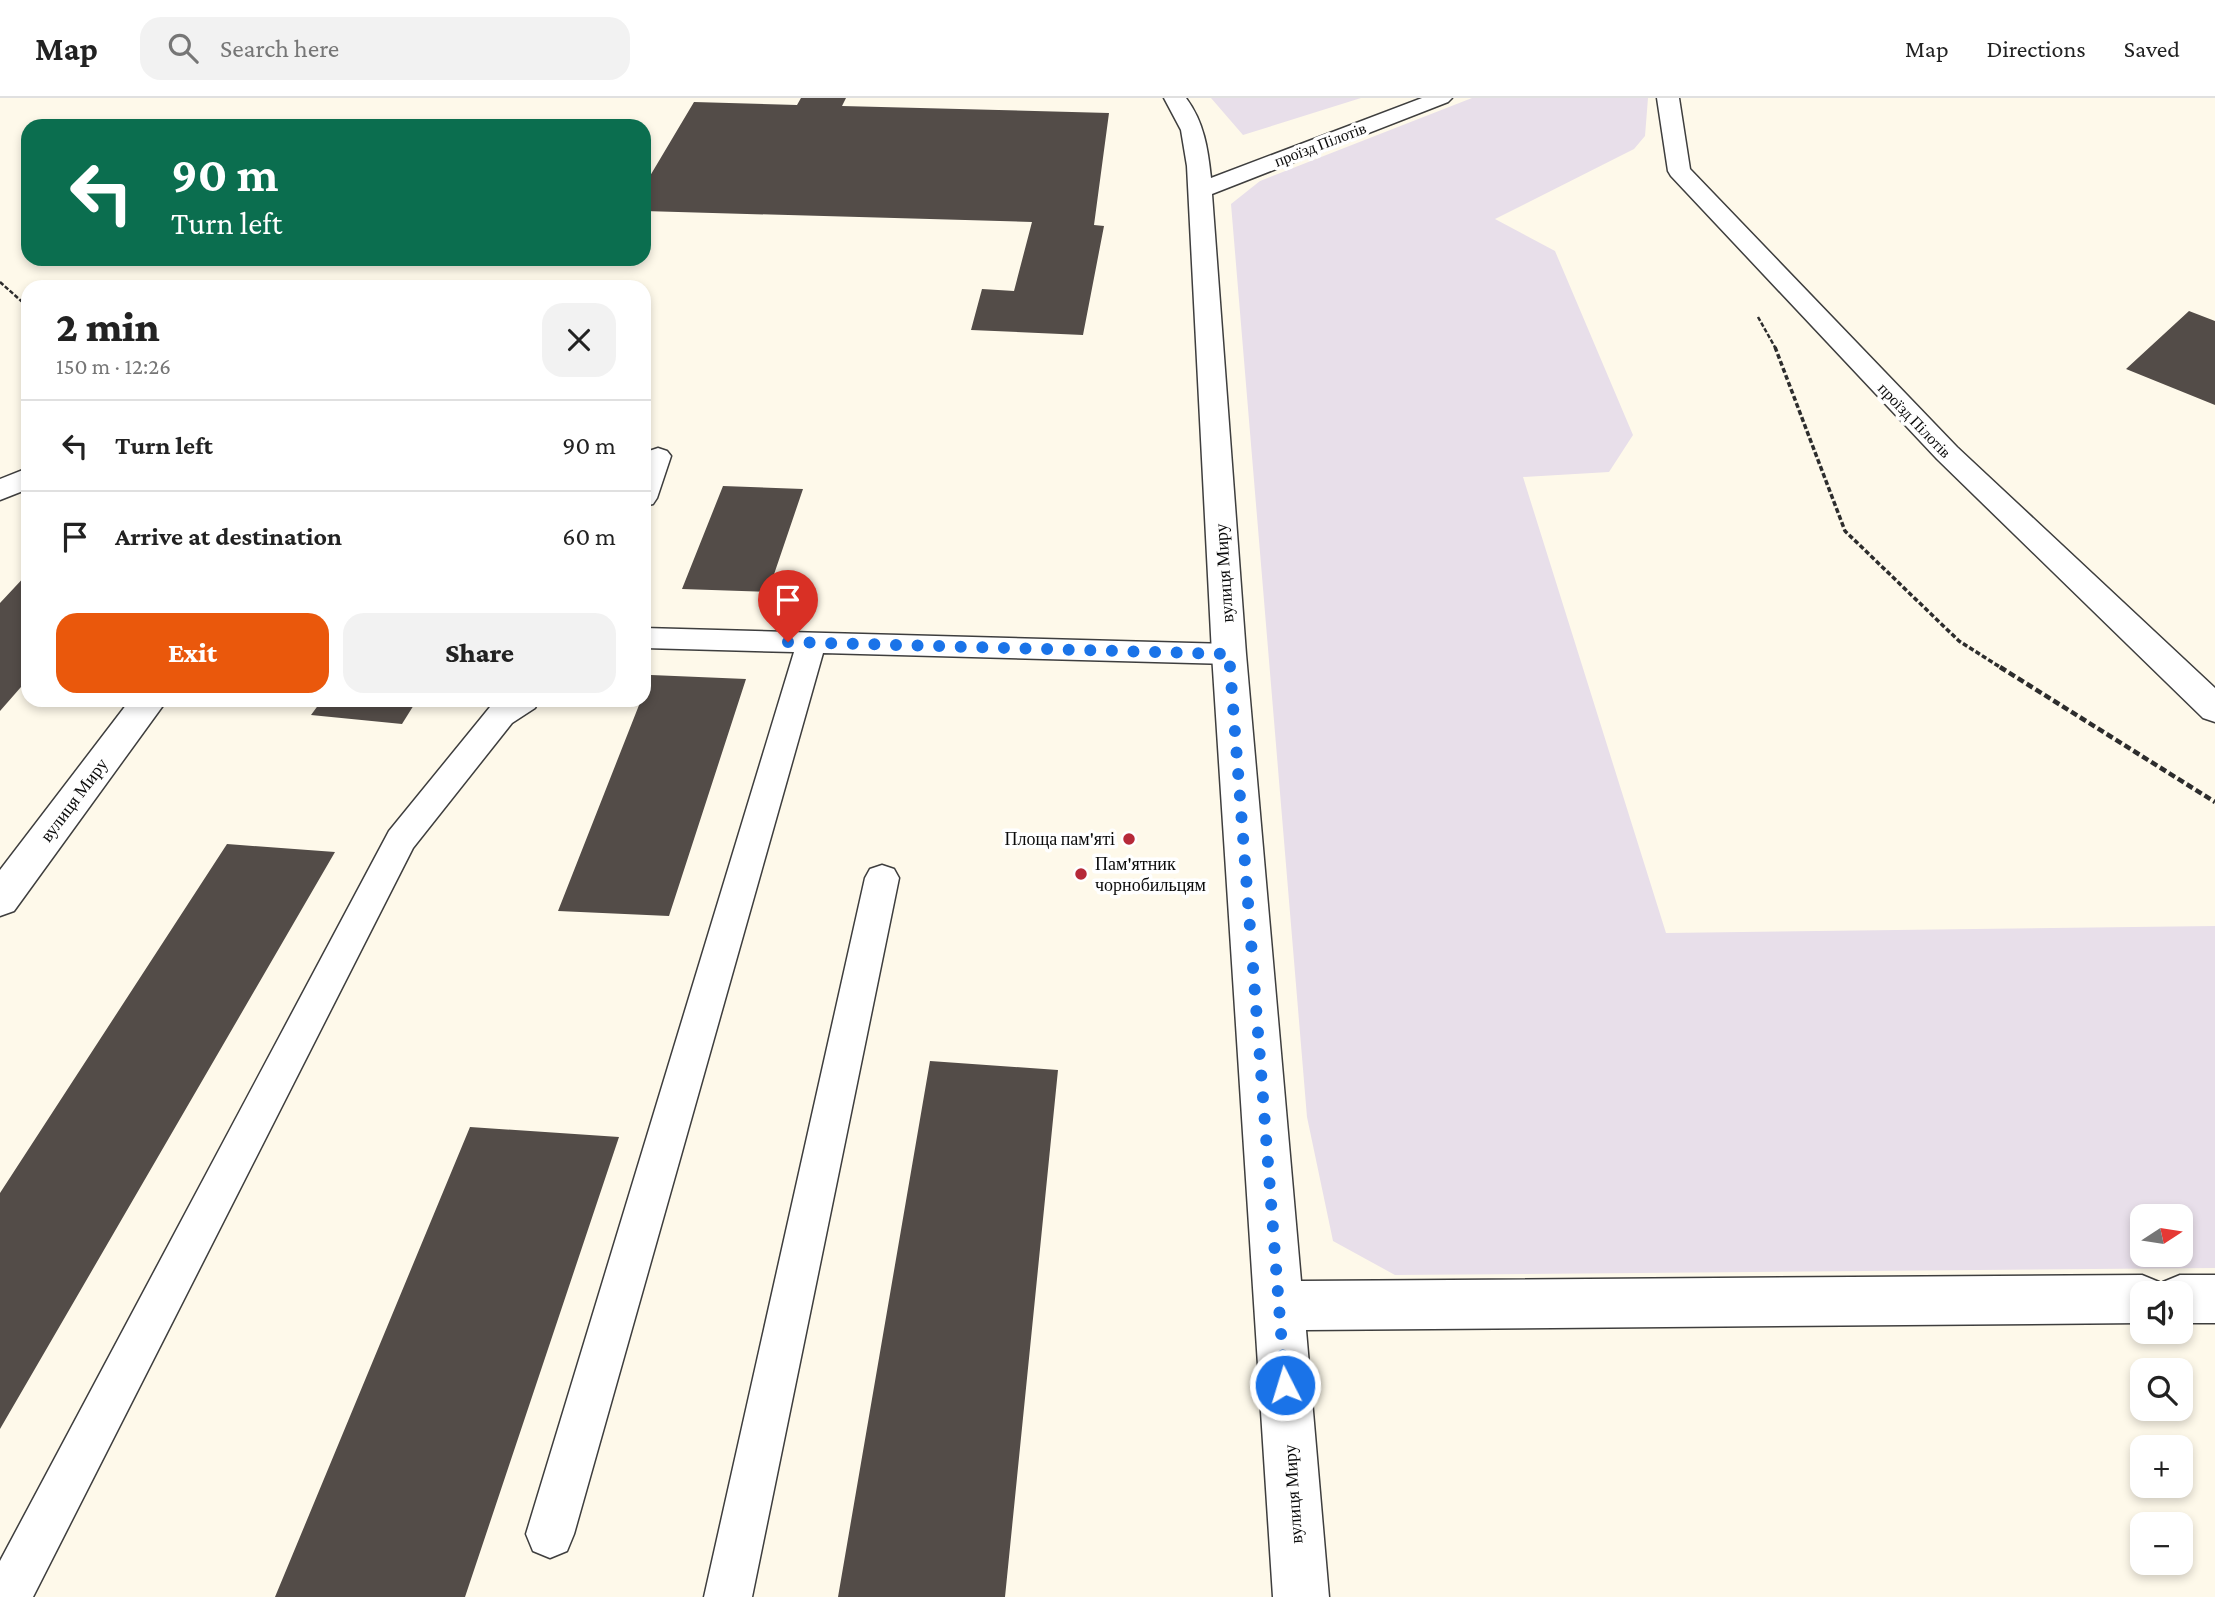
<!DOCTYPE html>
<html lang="en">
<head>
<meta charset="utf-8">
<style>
  body { margin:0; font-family:"Crimson Pro",serif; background:#f2f2f2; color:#222; height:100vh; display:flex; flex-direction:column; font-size:26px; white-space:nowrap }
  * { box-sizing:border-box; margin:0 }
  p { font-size:23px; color:#767676 }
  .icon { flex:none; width:38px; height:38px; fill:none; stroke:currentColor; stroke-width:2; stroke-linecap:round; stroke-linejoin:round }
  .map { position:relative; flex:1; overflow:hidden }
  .sheet { position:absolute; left:21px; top:182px; width:630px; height:427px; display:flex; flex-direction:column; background:#fff; border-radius:21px; box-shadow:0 4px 10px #0003 }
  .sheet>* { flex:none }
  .banner { position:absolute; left:21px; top:21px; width:630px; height:147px; border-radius:21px; box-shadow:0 4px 10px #0003; background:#0b6e4f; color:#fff; overflow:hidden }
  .needle { width:46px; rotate:78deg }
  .tools { position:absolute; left:2130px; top:1106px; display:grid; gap:14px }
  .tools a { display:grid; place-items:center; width:63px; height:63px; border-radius:14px; background:#fff; box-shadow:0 4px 10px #0003; font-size:35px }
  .pin { position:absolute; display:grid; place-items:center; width:60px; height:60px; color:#fff; margin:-72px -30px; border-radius:50% 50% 50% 0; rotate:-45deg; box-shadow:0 0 7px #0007 }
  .pin .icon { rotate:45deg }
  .me { position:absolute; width:77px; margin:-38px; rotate:355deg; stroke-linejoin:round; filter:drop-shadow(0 0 5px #0008) }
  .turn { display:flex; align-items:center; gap:24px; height:147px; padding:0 35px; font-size:32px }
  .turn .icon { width:91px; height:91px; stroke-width:2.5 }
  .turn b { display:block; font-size:49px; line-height:60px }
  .round { display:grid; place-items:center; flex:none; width:74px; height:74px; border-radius:21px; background:#f2f2f2 }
  .overview { display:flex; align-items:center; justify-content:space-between; height:119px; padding:0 35px }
  h1 { font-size:42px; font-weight:800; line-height:52px }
  .cta { display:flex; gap:14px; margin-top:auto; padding:14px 35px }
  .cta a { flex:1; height:80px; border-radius:21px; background:#ea580c; color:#fff; font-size:28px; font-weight:800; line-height:80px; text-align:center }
  .cta a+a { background:#f2f2f2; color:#222 }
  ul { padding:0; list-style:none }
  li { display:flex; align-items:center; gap:21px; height:91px; padding:0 35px; border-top:2px solid #e0e0e0 }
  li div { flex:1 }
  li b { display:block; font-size:26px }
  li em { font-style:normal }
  header { display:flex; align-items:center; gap:42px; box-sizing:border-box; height:98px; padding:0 35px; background:#fff; border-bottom:2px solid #e0e0e0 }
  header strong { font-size:33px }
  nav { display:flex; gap:38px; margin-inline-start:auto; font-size:24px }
  .search { width:490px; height:63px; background:#f2f2f2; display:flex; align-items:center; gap:18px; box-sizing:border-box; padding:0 24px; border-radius:21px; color:#767676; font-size:26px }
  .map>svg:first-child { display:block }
  .industrial { fill:#e8dfea; fill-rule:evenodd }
  .building { fill:#534c48 }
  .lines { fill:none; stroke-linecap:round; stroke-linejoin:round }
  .service-casing { stroke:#3e3e3e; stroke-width:3 }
  .minor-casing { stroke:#3e3e3e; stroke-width:3 }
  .path-far2 { stroke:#2d2d2d; stroke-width:2.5; stroke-dasharray:4.5 2; stroke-linecap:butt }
  .path-far1 { stroke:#2d2d2d; stroke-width:3.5; stroke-dasharray:5 2.5; stroke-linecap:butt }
  .path { stroke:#2d2d2d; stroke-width:4.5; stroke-dasharray:7 3.5; stroke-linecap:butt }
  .service { fill:#fff; fill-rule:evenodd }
  .minor { fill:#fff; fill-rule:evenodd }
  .route { stroke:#1a73e8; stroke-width:12; stroke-dasharray:0 21.6 }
  .poi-dot { fill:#b62938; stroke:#fff; stroke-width:2.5 }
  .labels { text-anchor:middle; stroke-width:7; stroke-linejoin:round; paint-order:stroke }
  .far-street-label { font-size:16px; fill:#0b0b0b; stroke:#fff }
  .street-label { font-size:18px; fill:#0b0b0b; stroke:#fff }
  .poi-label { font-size:18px; fill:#0b0b0b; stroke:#fff; text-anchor:end }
</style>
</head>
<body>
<header>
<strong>Map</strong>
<div class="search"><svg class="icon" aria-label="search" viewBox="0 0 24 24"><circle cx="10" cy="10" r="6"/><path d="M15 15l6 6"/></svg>Search here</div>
<nav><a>Map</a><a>Directions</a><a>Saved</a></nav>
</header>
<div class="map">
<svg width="2215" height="1499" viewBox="0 0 2215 1499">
  <rect width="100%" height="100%" fill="#fef9ea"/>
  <path class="industrial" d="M1211,0h150l-118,37z
    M1472,0h176l-3,38 -11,13 -139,70 60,32 78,184 -24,37 -86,5 143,456 549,-7v342l-820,7 -62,-34 -26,-124 -76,-913 29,-23zM2142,1118h38v39h-38z"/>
  <path class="building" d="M801,0h45l-4,8 267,7 -15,112 10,1 -21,109 -112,-5 11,-41 32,2 18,-69 -388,-11v-25l50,-84 103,3z
    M2189,213l26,10v84l-89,-36z
    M723,388l80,3 -35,103 -86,-3z
    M28,475v106l-28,32v-108z
    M651,577l95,4 -77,237 -111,-5 83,-211h3z
    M322,602h95l-15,24 -91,-9z
    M227,746l108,8 -335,577v-236z
    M930,963l128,9 -53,527h-167z
    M470,1029l149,10 -154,460h-190z"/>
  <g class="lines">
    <g class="service-casing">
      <path id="service" d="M658,350l9,3 4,5 -14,42 -4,6 -9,2v-46l5,-9z
        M644,530l585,16 10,3 5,7 -5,7 -10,3 -406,-11 -249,881 -7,17 -17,7 -17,-7 -7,-17 268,-882 -150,-4z
        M502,602h37l-4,8 -23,15 -99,125 -380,749h-33v-36l389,-730 101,-124z
        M882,767l12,4 5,9 -147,719h-48l161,-719 5,-9z"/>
    </g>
    <g class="minor-casing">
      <path id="minor" d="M1164,0h22c18,24 22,51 25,80l211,-80h30l-4,4 -236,92 34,460 55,627 841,-6 17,7 2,4 2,-4 17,-7h35v48h-35v-30h-38v30l-836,7 23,267h-56l-61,-943 -25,-488 -6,-36z
        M1657,0h22l11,71 267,278 258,241v34l-12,-4 -266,-259 -266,-283 -3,-5z
        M28,370v21l-28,11v-21z
        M130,602h37l-153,211 -14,5v-46z"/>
    </g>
    <path class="path-far2" d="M0,184l28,25
      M1758,219l18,32"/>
    <path class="path-far1" d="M1775,249l70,184 114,110 44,28"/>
    <path class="path" d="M2000,569l215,135"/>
    <use href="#service" class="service"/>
    <use href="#minor" class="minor"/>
  </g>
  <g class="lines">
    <path class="route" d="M788,544l441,12 56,731"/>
  </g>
  <g class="poi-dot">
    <circle cx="1129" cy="741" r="7"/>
    <circle cx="1081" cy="776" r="7"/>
  </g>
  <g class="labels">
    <g class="far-street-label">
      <text transform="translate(1320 46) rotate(-21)" y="6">проїзд Пілотів</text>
      <text transform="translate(1915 322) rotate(46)" y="6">проїзд Пілотів</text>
    </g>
    <g class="street-label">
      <text transform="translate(1224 475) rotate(-94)" y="6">вулиця Миру</text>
      <text transform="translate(74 702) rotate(-53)" y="6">вулиця Миру</text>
      <text transform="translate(1293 1396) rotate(-94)" y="6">вулиця Миру</text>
    </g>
    <g class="poi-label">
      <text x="1115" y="747">Площа пам'яті</text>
      <text x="1095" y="772" text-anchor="start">Пам'ятник<tspan x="1095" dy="21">чорнобильцям</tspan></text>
    </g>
  </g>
</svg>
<div class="tools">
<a><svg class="needle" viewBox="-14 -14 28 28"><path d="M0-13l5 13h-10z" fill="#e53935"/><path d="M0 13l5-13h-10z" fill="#767676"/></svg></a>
<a><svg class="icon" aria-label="sound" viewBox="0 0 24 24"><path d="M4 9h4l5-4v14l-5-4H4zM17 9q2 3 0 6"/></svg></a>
<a><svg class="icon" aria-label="search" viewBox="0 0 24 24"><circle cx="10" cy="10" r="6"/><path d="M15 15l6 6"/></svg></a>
<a>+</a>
<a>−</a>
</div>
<div class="pin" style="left:788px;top:544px;background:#d93025"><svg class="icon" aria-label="arrive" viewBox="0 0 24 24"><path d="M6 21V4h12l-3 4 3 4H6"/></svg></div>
<svg class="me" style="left:1285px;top:1287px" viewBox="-20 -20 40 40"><circle r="17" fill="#1a73e8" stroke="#fff" stroke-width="3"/><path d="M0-11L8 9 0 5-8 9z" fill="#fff"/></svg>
<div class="banner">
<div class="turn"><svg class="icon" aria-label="left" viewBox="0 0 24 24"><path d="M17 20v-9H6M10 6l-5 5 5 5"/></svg><div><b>90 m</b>Turn left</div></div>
</div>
<section class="sheet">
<div class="overview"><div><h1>2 min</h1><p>150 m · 12:26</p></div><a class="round"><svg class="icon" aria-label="close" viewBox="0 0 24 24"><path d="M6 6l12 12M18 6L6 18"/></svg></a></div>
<ul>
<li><svg class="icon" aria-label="left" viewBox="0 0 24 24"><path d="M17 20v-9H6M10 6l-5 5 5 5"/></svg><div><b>Turn left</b></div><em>90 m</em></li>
<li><svg class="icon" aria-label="arrive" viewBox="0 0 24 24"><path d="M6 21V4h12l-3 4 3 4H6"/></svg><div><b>Arrive at destination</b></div><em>60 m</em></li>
</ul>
<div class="cta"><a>Exit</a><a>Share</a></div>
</section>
</div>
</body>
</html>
